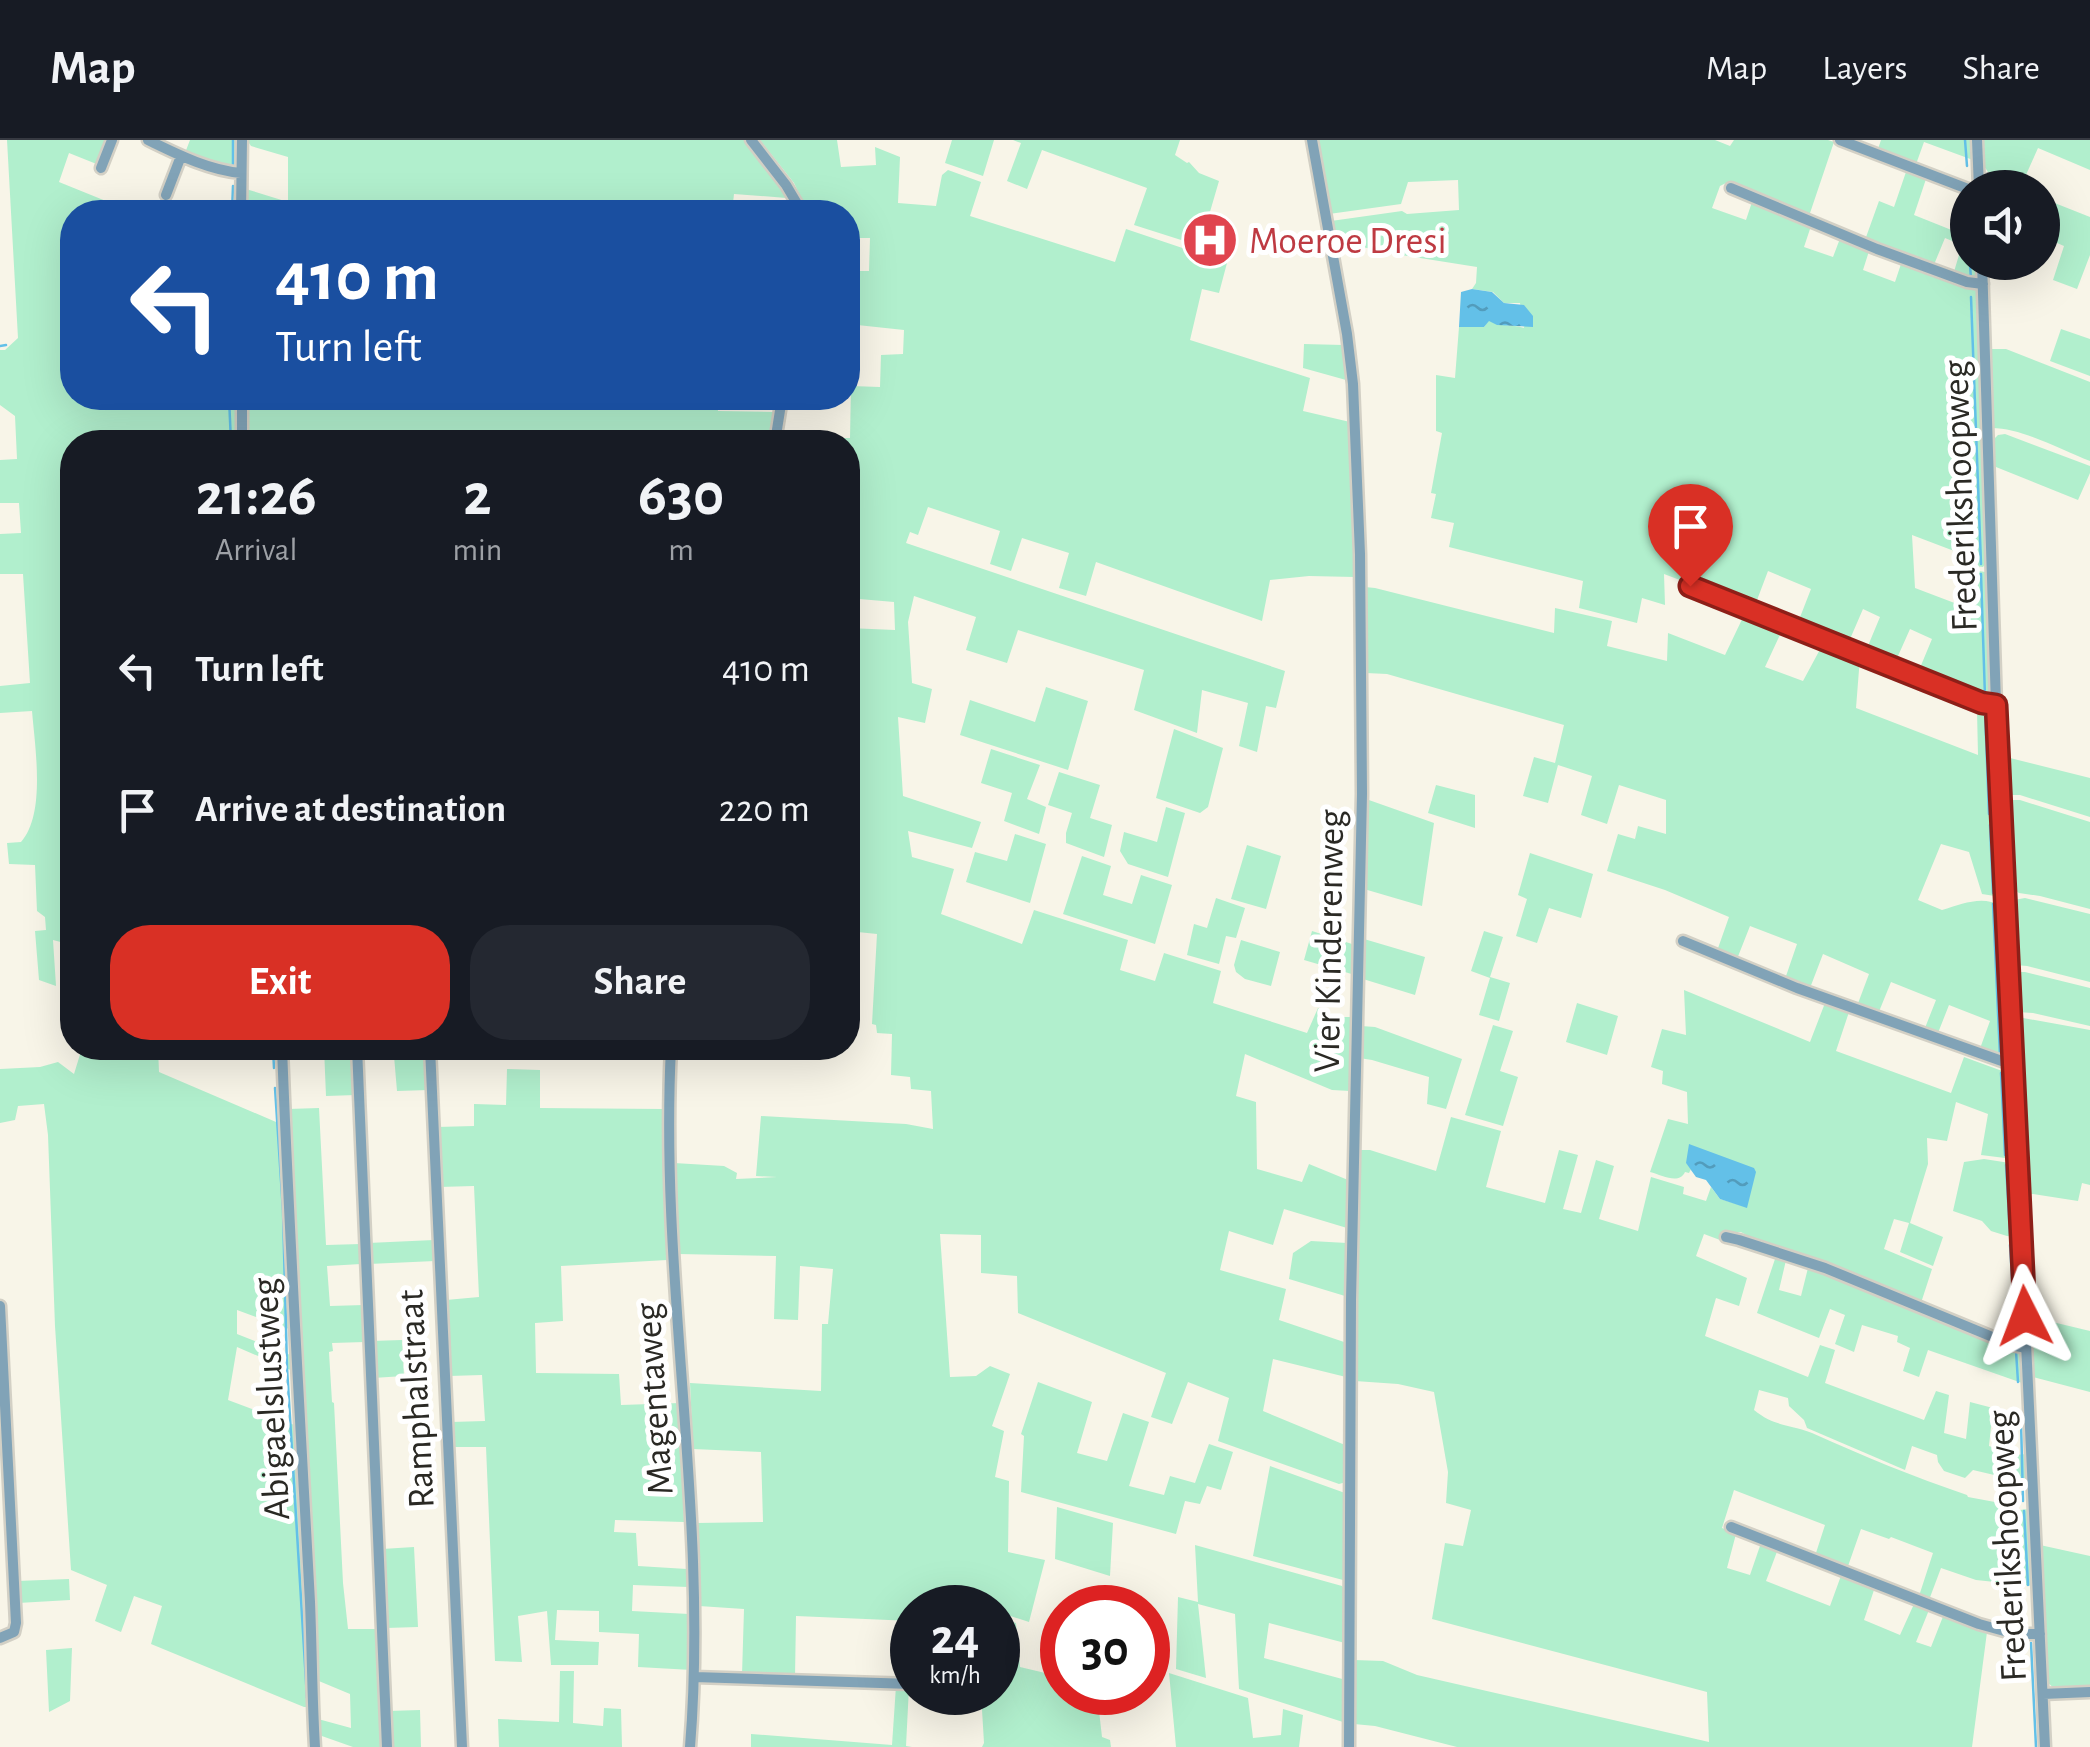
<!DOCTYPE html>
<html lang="en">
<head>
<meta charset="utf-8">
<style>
  body { margin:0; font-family:"Alegreya Sans",sans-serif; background:#242831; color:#f1f3f6; height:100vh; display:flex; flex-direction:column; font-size:38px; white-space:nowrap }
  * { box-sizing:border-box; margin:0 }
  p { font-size:32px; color:#9ea1a6 }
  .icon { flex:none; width:55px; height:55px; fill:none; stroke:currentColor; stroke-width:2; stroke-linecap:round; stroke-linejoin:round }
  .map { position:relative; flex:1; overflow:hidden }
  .details { position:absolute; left:60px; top:290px; width:800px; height:630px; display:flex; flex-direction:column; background:#171b24; border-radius:40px; box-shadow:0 10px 40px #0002 }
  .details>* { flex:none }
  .guide { position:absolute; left:60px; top:60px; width:800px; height:210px; border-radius:40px; box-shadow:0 10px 40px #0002; background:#1a4fa0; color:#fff; overflow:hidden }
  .tools { position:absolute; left:1950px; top:30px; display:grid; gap:20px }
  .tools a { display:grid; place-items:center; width:110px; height:110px; border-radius:50%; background:#171b24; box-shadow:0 10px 40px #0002; font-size:50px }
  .speed { position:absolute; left:890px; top:1445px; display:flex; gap:20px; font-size:50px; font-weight:700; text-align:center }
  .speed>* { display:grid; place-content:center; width:130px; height:130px; border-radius:50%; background:#171b24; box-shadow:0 10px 40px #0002; line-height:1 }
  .speed small { font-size:25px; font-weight:400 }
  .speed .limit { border:15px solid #d22; background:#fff; color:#111 }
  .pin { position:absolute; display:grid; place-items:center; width:85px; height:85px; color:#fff; margin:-102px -42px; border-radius:50% 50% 50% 0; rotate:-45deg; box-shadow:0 0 10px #0007 }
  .pin .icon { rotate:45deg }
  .me { position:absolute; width:110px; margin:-55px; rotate:357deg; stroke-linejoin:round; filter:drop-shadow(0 0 8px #0008) }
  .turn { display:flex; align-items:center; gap:35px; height:210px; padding:0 50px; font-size:45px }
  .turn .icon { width:130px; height:130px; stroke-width:2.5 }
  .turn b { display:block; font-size:70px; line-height:85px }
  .eta { display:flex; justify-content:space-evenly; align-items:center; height:170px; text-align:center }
  .eta b { font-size:60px; font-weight:600; line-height:70px }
  .cta { display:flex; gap:20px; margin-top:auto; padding:20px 50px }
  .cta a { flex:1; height:115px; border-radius:40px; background:#d93025; color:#fff; font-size:40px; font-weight:600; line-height:115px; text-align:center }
  .cta a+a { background:#242831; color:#f1f3f6 }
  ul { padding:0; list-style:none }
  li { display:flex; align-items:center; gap:30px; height:140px; padding:0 50px }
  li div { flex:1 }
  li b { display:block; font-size:38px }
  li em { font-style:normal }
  header { display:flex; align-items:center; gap:60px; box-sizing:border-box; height:140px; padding:0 50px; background:#171b24; border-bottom:2px solid #363941 }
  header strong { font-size:48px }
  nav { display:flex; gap:55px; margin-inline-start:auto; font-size:35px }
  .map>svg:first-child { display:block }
  .green { fill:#b1efcd }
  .water { fill:url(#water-ripples) }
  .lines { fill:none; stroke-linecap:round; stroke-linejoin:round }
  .stream { stroke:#63c0e8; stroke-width:2.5 }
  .minor-casing { stroke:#d3d0c5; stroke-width:15 }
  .minor { stroke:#81a3b7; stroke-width:10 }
  .route-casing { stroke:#8d1f18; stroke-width:25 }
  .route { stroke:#d93025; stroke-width:18 }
  .labels { text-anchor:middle; stroke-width:10; stroke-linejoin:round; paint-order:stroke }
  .health-label { font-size:38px; fill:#be3a42; stroke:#fff; text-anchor:start }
  .street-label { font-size:38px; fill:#2a2924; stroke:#fff }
</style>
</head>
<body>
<header>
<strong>Map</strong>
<nav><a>Map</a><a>Layers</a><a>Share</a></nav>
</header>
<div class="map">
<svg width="2090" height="1607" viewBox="0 0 2090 1607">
  <defs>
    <pattern id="water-ripples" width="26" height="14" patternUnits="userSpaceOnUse" patternTransform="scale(2.5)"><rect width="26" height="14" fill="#63c0e8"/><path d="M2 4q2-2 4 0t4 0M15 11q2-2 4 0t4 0" fill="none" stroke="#529cbc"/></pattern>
  </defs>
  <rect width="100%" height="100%" fill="#f8f5e8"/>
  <path class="green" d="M7,0h102l-10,25 -30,-12 -10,29 74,30h-61v186h167v44h-167v503l-19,-5 3,46 -17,-6 -4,-49 11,-1 -1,-13 -8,-6 -2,-46 -26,-1 -2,-21 14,-1c25,-28 14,-95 11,-131l-32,2v-27l30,-3 -7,-109h-23v-40l21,-1 -2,-30h-19v-43l17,-1 -2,-43 -15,-11v-55h5l13,-12z
    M190,0h48v27h-13l-40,-14z
    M247,0h497l43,58 -53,-4 -2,18h-486v-23l42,13v-45l-37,-11z
    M760,0h77l4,27 35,-2 -1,-18 25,10 -2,46 38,3 6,-31 6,-5 33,12 -11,34 145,46 11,-33 101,34 -8,30 -17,-4 -12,51 120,38 -7,33 47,11 5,155 -46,-1 -39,4 -8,41 -166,-59 -10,34 -27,-8 10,-35 -47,-15 -11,33 -21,-7 10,-33 -72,-24 -10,28 -8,-3 -4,11 379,128 -9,37 -10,-2 -9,46 -18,-6 9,-43 -46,-13 -5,43 -63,-23 10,-40 -126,-40 -11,33 -41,-13 10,-33 -62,-21 -6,26 4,61 20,6 -7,34 -27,-6 5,79 78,26 -9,26 -64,-17 4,26 42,12 -13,45 81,30 12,-34 94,30 -8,30 35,11 9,-28 57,18 -8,32 94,30 11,-25 19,9h15l-2,74 -18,-1 -87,-36 -9,42 20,6 1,67 45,13 7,-18 39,16 -1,48 -63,-19 -11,36 -44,-14 -9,39 66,19 -7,31 68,23 -1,34 -73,-18 -10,52 82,34 1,37 -7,2 -121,-43 11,-43 -41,-16 -16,42 -21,-7 15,-44 -148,-60 -1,-37 -36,-3v-38l-41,-1 10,143 26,-1 14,-10 20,8 -18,52 12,5 -9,46 14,4 -1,71 37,8 -16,62 -31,-10v-4h-86v13l-116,-5 -1,61 -53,-2 2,-66 -45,-3 -3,-83 67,-1 -2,-70 -68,-3 -3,-66 131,8 1,-67h6l5,-55 -33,-3 -2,54 -24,-1 2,-63 -98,-2 -4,-91 50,3 13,7 -1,6 41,-2 -21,-1 5,-60 145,8 27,5 -2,-38 -20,-2 -1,-12 -19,-2 1,-41 -15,-1 -1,-8 -4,-1 5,-90 -29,-3v-303l47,2 -1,-28 -46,-4v-156h-67l1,-4h68l1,-52 29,1 1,-32 22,-1 1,-24 -56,-6v-53h21l1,-33h-22v-26h-40l-14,-29z
    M952,0h42l-11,36 -38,-13z
    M1013,0h167l-5,15 12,8 2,-1 10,11 20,8 -19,65 -66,-21 13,-37 -105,-38 -15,39 -20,-8 14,-38z
    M1315,0h400l15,6 4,-6h94l6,2 -25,74 -83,-33 -6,3 -8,22 34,12 7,-21 59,24 -8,24 29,10 8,-21 29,12 -7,22 32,12 7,-21 73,25 3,3 8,274 -3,4 -10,-1 -3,-9 -58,-22 3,53 58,22v-40l12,2 5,128 -3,3 -70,-28 15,-36 -22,-10 -16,36 -29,-12 15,-36 -17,-8 -16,37 -50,-21 14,-36 -43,-18 -14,37 -90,-34 1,31 -23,-7 -5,25 -58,-15 4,-27 -134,-34 5,-24 -23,-5 5,-24 -5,-1 11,-60 -6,-2v-56l19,3 4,-51h25l5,-7c11,7 23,4 35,8l-4,-25h-16l-11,-11 -21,-3 4,-6 1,-16 -82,-13 -47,-10 -13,1 -4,-24 71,-10 5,3 52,-4 -1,-30 -50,2 -7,22 -72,10z
    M1881,0h91l1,20 -49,-18 -9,25 -38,-15z
    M1983,0h107v30l-52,-22 -17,38 -33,-14 -4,-6z
    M1906,32l20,7 -12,36 50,20 1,-44 2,1 1,70 10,1 -1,17 -24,-5 9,-30 -17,-7 -12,29 -68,-27 14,-39 15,6z
    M2042,58l48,19v38l-13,34 -24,-9 11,-34 -21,-9z
    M2061,189l29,10v37l-40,-15z
    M1304,204l39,1 3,35 -43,-12z
    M1992,209h14l84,33v79c-28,-11 -68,-33 -98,-33l-2,-77z
    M245,258h471l2,13 56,1 -6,30h-522z
    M2005,294l85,32v7l-12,27 -87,-35 1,-24 6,-6z
    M1365,447l10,1 179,45 1,-25 57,13 -5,25 60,15 1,-28 57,22 21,-44 38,15 -19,41 38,14 21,-39 36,15 -4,51 122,47 -1,-44 4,-4 11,7 9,183 -19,-3 -13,-42 -28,-8 -23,56 24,10c21,-6 40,-15 59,-4l8,154 -31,-6 12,-33 -41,-16 -13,33 -13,-5 13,-33 -45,-18 -13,32 -21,-8 12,-32 -46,-20 -13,34 -25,-9 12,-35 -47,-18 -13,33 -20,-8 12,-34 -64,-27 -58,-19 11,-37 17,5 3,-13 28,8v-34l-47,-15 -12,39 -26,-9 11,-39 -34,-11 -10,38 -25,-7 11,-39 21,6 9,-38 -177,-51 -21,-1z
    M1046,547l42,14 -20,69 -108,-35 10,-35 65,22z
    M1174,589l49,19 -15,59 -8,6 -44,-15z
    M991,609l49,16 -13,34 19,8 -7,27 -35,-13 8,-28 -31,-10z
    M2002,616l88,22v39l-70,-22h-15z
    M1059,632l41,13 -10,33 22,7 -8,32 -38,-14v-10l6,-20 -24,-8z
    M1436,645l39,10v33l-47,-15z
    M1366,659l68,24 -12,83 -58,-17z
    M2009,660h11l70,22v87l-50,-13 -21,-3 -10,-7 -4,-82z
    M1166,667l19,6 -17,64 -40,-13 -8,-13 4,-19 33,10z
    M1015,694l31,10 -16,59 -64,-21 9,-30 32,9z
    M1247,705l34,11 -15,53 -35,-10z
    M1530,713l63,21 -12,44 -32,-10 -12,35 -21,-7 11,-37 -9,-4z
    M1082,716l29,10 -8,29 29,9 9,-29 31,10 -17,59 -92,-30z
    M1216,758l29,10 -9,30 -10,-2 -7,28 -32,-9 7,-31 13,4z
    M2025,758l65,16v68l-63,-16 -12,-1 -2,-3 -3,-58 4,-4z
    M1312,791l40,13 3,3v28l-51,-15z
    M1484,791l19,6 -13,40 20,6 -11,38 -20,-6 11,-37 -19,-7z
    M1364,799l61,18 -10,38 -52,-16z
    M1241,800l39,12 -9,34 -26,-7 -9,-7 -2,-7z
    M2016,832h9l65,16v38l-57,-13 -16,-1 -4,-33z
    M1684,850l126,52 15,-39 24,9 -13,39 115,42 13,-36 41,15 4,6 4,81 -32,-4 7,-41 -32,-12 -9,39 -20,-3 1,26 -18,59 33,14 -10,29 -33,-14 9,-29 -15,-4 -10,30 48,20 -12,37 -156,-61 -23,-13 -15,1 -6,7 -16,-6 -8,22 51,22 -8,28 -23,-8 -11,38 103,41 12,-32 15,5 -10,33 99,37 12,-29 13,4 -5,38 22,6 4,-37 23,6 -4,38 26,9 12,-1 1,25 -21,-1 -34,-8 -8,8 -21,-7 -6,-9 -1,-7 -25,-9 -7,24 -98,-42 -3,-8 -15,-14 -1,-8 -29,-8 -5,20c21,17 35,14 58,23 51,23 102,44 155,62l1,2 43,8 9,5 8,-1 2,2 3,75 -57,-6 -35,-12 -12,32 -10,-4 14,-43 -42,-16 -2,2 -28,-10 -14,40 -32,-13 10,-31 -91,-35 -12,38 14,6 -9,34 23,7 11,-32 17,6 -12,32 64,25 12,-33 33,14 -11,33 36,15 14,-31 15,6 -13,32 15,5 13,-33 43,18 -15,115h-515l-82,-21 -21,-2v-64l29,1 34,14 292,67 -2,-50 -275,-73 13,-76 18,3 8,-36 -25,-7 2,-31 -14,-80 -36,-8 -43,-3 4,-231h11l66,21 15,-54 50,14 -15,56 59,16 14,-53 19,5 -15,54 18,4 15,-53 18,6 -15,53 39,12 13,-54 33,10 -1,7 23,7 5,-14 9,12 27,8 -61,-44 5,6 -2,4 -4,-1c-6,13 -23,3 -35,0l18,-53 20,5 -1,-32 -25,-8 1,-13 -12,-4 11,-38 24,6z
    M1577,863l41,13 -11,39 -41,-13z
    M2023,878l67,12v155l-8,-2 -4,18 -45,-7 -10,1 -7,-171z
    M1493,885l20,6 -13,40 18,6 -15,49 -38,-11z
    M1361,886l14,1 87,32 -16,50 -19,-5 2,-27 -57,-17 -13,-2z
    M82,908h76l1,24 124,53 9,205 -55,-20v24l56,22v15l-56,-24 -9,53 69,26 10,179 3,102h-6l-153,-63 11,-38 -28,-10 -13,36 -26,-11 12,-36 -36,-15 -16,-244 -7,-191 -4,-31 -26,2 -3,14 -15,3v-54l40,-2 18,-5 16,12z
    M324,908h29l3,47 -30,1z
    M427,914l1,36 -31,1 -3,-35z
    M507,929l33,1v38l124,1 -1,42 4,109 -106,6 2,55 -28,2 1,50 83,1 2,31 59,-2 4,119 -69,-2 -1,12 22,1 2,33 49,3 1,18 -55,-2 -1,26 57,3 3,56 -54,-3 1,-33 -40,-2v-21l-42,-1 -2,30 44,2 -1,23h-47l-4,-54 -29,5 4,46 -27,-1 -9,-214h-34l-1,-25 34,-1 -3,-46 -33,1 -3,-76 33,-3 -5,-111 -35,1 -2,-60 37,-1v-22l32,1z
    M319,968l7,137 35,-1v20l-34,2 3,40 34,-1 1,37 -33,1 1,8 -4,1 3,50 2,1 9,180 5,46h31l5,118h-31l-34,-12 -1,-16 33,9 -1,-34 -36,-15 -26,-570z
    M1984,1019l26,4 3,2 3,72 -9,-1 -16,-5 -9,-10 -29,-10 11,-49z
    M434,1100l1,21 -66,3 -1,-21z
    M1311,1101l36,2 -2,53 -56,-17 4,-26z
    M1777,1113l10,3 -8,34 22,6 8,-32 213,86 3,34 -97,-34 -9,27 -16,-6 7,-23 -13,-6 1,-6 -36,-11 -8,27 -19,-8 10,-29 -15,-6 -11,29 -62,-25z
    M2030,1179h10l50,12v61l-57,-15z
    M402,1200l2,36 -31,2 -2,-37z
    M1038,1242l54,20 -15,51 30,8 16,-48 26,9 -20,64 35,9 6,-19 25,7 14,-39 24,8 -12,38 -14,-4 -7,18 -15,-3 -9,33 -155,-42 3,-56 -3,-2z
    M1270,1326l75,27 1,83 -3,4 -90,-24z
    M1057,1367l56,16 -3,53 -55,-17z
    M1195,1405l147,41 3,4v53l-76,-20 -5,35 82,22 -1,40 -2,2 -104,-33 -4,-75 -37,-10 8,74 -30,-9 2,-72 20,5z
    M2040,1405l50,11v131l-35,2 -8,-7z
    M414,1407l4,80 -32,1 -4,-79z
    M69,1439l1,21 -52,3 -1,-22z
    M998,1477l18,6 4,44 42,10 -3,-40 3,1v54l35,1 5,44 8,3 1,7h-129l2,-4 -3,-50 17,-1z
    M72,1508l-2,53 -21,11 -3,-62z
    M560,1531h14l-1,52 30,3 1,-18 17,1 1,38h-123l-1,-28 61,3z
    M1169,1533l79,25 5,40 28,-3 2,-26 20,6 -4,32h-123z
    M896,1546l13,1 -3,59 6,1h-161v-13l141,11z
    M420,1570l1,37h-32l-1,-36z"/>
  <path class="water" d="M1472,149l20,3 12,11 20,2 9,11v11l-36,-2 -8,-4 -5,6h-25l2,-35z
    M1689,1004l65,24 2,4 -9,36 -27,-9 -14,-19 -10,-3 -10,-14z"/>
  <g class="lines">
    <path class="stream" d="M233,0v29
      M1965,0l2,26
      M232,72l1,-26
      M1970,125l1,14
      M1971,157l10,267
      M0,206l6,-1
      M229,258l2,44
      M1981,434l4,123
      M1985,571l4,103
      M1990,685l3,68
      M1993,764l7,152
      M273,908l1,20
      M2001,933l4,82
      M275,948l8,123 4,157 20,330
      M2006,1025l4,69
      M2010,1105l3,48
      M2014,1168l2,33
      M2016,1211l2,31
      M2021,1281l2,80
      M2024,1371l4,74
      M2031,1503l5,104
      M309,1582l1,25"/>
    <g class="minor-casing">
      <path id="minor" d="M148,0c29,14 60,30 93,33
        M751,0l35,45 16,27
        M1312,0l35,194 6,50 7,170 2,240 -11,506 -2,447
        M1840,0l128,49
        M1977,0l2,48
        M101,28l11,-28
        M1731,48l146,61 90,33 16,2
        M166,55l15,-39
        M241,72l1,-72
        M1982,122l14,443 49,1042
        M242,258v44
        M775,302l7,-44
        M1690,446l292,117 14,2
        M1683,801l114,47 216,77
        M282,908c7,185 18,369 28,554 2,49 2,97 5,145
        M357,908l30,699
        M430,908l32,699
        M671,908c-12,233 38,466 19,699
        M1726,1097l13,3 86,28 187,77 14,3
        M0,1166l16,317 -2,9 -14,6
        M1731,1387l248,97 36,10h25
        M695,1537l217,7
        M2043,1554l47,-2"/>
    </g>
    <use href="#minor" class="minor"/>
  </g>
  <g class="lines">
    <g class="route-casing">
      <path id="route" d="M1690,446l292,117 14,2 29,611"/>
    </g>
    <use href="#route" class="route"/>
  </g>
  <defs>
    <g id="hospital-disc" transform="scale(2.875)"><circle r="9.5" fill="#e0444e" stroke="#fff"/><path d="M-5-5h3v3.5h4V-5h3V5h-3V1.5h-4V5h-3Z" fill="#fff"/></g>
  </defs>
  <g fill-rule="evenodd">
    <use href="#hospital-disc" x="1210" y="100"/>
  </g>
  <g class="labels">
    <g class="health-label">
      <text x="1249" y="113">Moeroe Dresi</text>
    </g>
    <g class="street-label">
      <text transform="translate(1959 356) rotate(-92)" y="13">Frederikshoopweg</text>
      <text transform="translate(1328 801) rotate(-89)" y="13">Vier Kinderenweg</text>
      <text transform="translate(270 1259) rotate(-93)" y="13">Abigaelslustweg</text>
      <text transform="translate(415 1259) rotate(-93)" y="13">Ramphalstraat</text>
      <text transform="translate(653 1259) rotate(-94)" y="13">Magentaweg</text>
      <text transform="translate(2006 1406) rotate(-93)" y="13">Frederikshoopweg</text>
    </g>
  </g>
</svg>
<div class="tools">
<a><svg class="icon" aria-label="sound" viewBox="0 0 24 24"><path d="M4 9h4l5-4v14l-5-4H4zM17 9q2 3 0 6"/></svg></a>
</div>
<div class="speed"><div>24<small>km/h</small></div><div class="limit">30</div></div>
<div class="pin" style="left:1690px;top:446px;background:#d93025"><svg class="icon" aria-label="arrive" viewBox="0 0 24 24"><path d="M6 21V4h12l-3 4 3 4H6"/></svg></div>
<svg class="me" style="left:2025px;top:1176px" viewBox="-20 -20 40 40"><path d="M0-17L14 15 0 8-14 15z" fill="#d93025" stroke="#fff" stroke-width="4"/></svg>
<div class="guide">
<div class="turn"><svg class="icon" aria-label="left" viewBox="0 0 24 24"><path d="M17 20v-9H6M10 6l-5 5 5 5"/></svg><div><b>410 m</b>Turn left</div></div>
</div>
<section class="details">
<div class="eta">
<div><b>21:26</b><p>Arrival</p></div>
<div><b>2</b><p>min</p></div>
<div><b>630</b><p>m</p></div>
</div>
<ul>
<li><svg class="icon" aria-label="left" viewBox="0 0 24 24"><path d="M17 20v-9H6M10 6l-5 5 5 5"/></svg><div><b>Turn left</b></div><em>410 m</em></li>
<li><svg class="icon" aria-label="arrive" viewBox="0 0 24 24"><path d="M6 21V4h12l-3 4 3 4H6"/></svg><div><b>Arrive at destination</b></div><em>220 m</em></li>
</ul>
<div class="cta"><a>Exit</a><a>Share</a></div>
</section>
</div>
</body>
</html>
